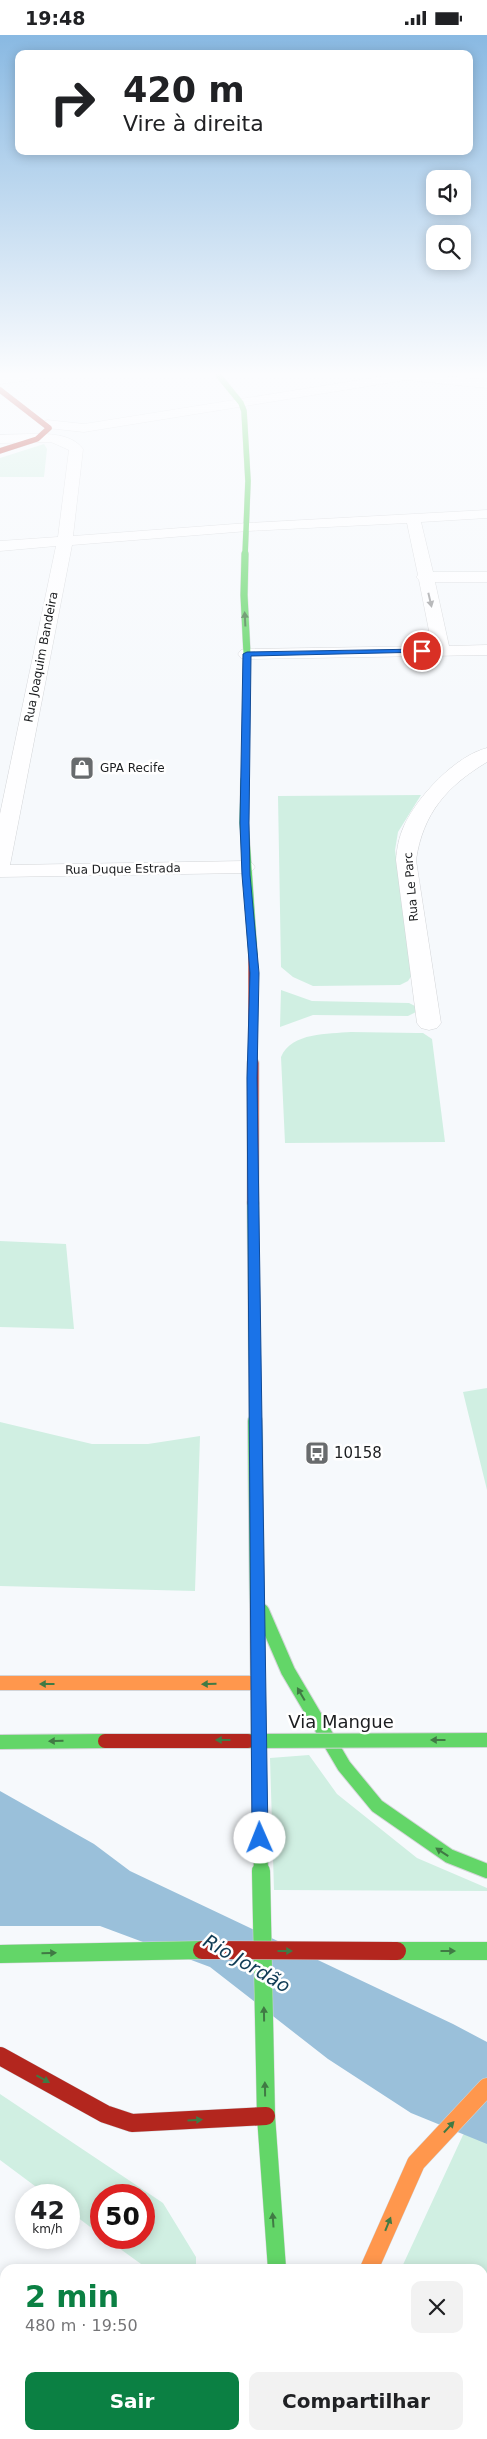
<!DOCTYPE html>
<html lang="pt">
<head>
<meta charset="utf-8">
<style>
  body { margin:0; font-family:"DejaVu Sans",sans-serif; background:#f2f2f2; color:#202124; height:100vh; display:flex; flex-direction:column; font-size:19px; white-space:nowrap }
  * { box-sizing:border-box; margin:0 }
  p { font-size:16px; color:#757577 }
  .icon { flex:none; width:28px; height:28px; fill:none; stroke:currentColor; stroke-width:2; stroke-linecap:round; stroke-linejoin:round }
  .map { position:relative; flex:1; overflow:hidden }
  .side { position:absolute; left:0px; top:2229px; width:488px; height:176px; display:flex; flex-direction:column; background:#fff; border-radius:15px 15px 0 0; box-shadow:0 2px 12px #0003 }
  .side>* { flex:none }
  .hud { position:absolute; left:15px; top:15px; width:458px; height:105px; border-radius:10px; box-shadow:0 2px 12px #0003; background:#fff; color:#202124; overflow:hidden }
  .buttons { position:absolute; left:426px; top:135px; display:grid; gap:10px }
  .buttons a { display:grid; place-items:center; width:45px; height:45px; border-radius:10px; background:#fff; box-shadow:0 2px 12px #0003; font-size:25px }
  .speed { position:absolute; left:15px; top:2149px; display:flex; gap:10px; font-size:25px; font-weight:700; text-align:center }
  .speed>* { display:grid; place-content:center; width:65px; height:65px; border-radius:50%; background:#fff; box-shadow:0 2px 12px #0003; line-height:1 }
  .speed small { font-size:12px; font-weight:400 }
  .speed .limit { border:8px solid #d22; background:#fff; color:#111 }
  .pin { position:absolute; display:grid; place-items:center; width:42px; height:42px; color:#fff; margin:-21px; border:2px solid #fff; border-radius:50%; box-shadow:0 1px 5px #0007 }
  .me { position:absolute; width:55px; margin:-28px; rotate:359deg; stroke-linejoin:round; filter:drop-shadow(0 0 4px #0008) }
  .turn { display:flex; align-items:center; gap:18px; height:105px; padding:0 25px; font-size:22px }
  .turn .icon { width:65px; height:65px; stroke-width:2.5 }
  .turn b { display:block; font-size:35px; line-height:42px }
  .round { display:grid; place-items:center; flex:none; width:52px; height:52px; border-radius:10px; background:#f2f2f2 }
  .headline { display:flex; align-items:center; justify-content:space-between; height:85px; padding:0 25px }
  h1 { font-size:30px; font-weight:800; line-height:38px; color:#0b8043 }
  .cta { display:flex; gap:10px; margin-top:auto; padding:10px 25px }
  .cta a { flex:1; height:58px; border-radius:10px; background:#0b8043; color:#fff; font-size:20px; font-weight:800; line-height:58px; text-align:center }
  .cta a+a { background:#f2f2f2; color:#202124 }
  .status { display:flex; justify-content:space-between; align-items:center; height:35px; padding:0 25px; background:#fff; direction:ltr }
  .status svg { height:14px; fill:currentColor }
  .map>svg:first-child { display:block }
  .green { fill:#d0efe2 }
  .water { fill:#9ac0da }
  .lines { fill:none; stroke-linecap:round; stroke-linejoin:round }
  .street-casing { stroke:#d3d5d8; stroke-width:1 }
  .fast-far5-casing { stroke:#d3d5d8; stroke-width:6 }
  .fast-far4-casing { stroke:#d3d5d8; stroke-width:8 }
  .fast-far3-casing { stroke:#d3d5d8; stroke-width:10 }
  .fast-far2-casing { stroke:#d3d5d8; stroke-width:13 }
  .fast-far1-casing { stroke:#d3d5d8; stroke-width:16 }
  .fast-casing { stroke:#d3d5d8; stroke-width:19 }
  .slow-far1-casing { stroke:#d3d5d8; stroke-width:16 }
  .slow-casing { stroke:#d3d5d8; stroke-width:19 }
  .jam-far3-casing { stroke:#d3d5d8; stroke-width:6 }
  .jam-far2-casing { stroke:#d3d5d8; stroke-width:10 }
  .jam-far1-casing { stroke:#d3d5d8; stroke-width:13 }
  .jam-casing { stroke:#d3d5d8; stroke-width:19 }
  .street { fill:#fefeff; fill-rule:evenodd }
  .fast-far5 { stroke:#63d668; stroke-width:5.5 }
  .fast-far4 { stroke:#63d668; stroke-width:7 }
  .fast-far3 { stroke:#63d668; stroke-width:9 }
  .fast-far2 { stroke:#63d668; stroke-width:11 }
  .fast-far1 { stroke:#63d668; stroke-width:14 }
  .fast { stroke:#63d668; stroke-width:18 }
  .slow-far1 { stroke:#ff974d; stroke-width:14 }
  .slow { stroke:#ff974d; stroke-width:18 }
  .jam-far3 { stroke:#b3261e; stroke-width:5.5 }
  .jam-far2 { stroke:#b3261e; stroke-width:9 }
  .jam-far1 { stroke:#b3261e; stroke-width:11 }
  .jam { stroke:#b3261e; stroke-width:18 }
  .fast-bridge-far1-casing { stroke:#d3d5d8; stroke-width:16; stroke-linecap:butt }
  .fast-bridge-casing { stroke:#d3d5d8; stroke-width:19; stroke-linecap:butt }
  .jam-bridge-far1-casing { stroke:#d3d5d8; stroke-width:16; stroke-linecap:butt }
  .jam-bridge-casing { stroke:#d3d5d8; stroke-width:19; stroke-linecap:butt }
  .fast-bridge-far1 { stroke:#63d668; stroke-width:14 }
  .fast-bridge { stroke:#63d668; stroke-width:18 }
  .jam-bridge-far1 { stroke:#b3261e; stroke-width:14 }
  .jam-bridge { stroke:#b3261e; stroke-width:18 }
  .oneway { fill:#98999b }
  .oneway2 { fill:#407a44 }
  .route { fill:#1a73e8; stroke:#114b97 }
  .labels { text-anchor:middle; stroke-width:5; stroke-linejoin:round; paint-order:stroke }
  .far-street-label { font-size:12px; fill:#1c1e20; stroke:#fff }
  .far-poi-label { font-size:12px; fill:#1c1e20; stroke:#fff; text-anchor:start }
  .poi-label { font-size:15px; fill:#1c1e20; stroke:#fff; text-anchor:start }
  .near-street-label { font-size:18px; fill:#1c1e20; stroke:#fff }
  .near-water-label { font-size:19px; font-style:italic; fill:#103c55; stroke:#fff }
</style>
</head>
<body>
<div class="status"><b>19:48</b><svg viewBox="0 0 49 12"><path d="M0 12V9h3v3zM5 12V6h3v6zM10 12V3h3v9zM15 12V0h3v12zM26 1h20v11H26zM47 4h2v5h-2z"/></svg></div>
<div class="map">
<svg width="487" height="2404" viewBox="0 0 487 2404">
  <rect width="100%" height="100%" fill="#f6f9fc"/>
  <path class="green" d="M44,409l3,5 -3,28h-44v-19z
    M421,760l-23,37 -3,18 17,125 -4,6 -8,4 -87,1 -20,-9 -12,-10 -3,-171z
    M281,955l31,11 97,2 6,3 1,6 -8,4 -95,-1 -33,12z
    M351,997l66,1h6l9,6 13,103 -160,1 -4,-86c11,-25 47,-23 70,-25z
    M0,1206l66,3 8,85 -74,-2z
    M487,1353v102l-24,-98z
    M0,1387l92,22h56l52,-8 -5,155 -195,-5z
    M309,1720l28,39 80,64 70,30v3l-213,-1 -4,-132z
    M0,2059l163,109 33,54v12h-48l-43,-31 39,-1v-42h-43v40l-32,-24v-16h-22l-47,-35z
    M487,2080v324h-107v-4h102v-166h-81l62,-134z"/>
  <path class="water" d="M0,1756l94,53 36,27 323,153 34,18v102l-76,-31 -83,-54 -118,-92 -110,-41h-100z"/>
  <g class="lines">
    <g class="street-casing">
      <path id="street" d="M0,341h36l-6,4 -30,4z
        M385,341h57l45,4v8l-81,-8 -322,52 -37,-4 -7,-4 7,-4 37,4z
        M30,399c18,0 41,-1 53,15l-10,87 175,-13 239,-13v8l-66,4 12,50h54v10h-52l14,64 38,-1v10l-240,4 -6,-1 -3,-4 3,-4 6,-1 185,-3 -13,-66 -3,-3 2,-2 -11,-52 -159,8 -176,14 -62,320 235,-4 7,2 3,4 -3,4 -7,2 -245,4v-63l56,-268 -56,5v-10l58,-4 11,-87 -18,-8 -51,1v-8z
        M487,713v14c-40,24 -64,51 -71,98l25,163 -4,5 -8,2 -8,-2 -4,-5 -21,-163c1,-12 3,-23 8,-34 13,-29 51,-70 83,-78z"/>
    </g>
    <g class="fast-far5-casing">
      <path id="fast-far5" d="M219,341l22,27 3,8 4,70 -3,75"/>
    </g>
    <g class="fast-far4-casing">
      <path id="fast-far4" d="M245,746l2,-127 -3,-59 1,-41"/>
    </g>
    <g class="fast-far3-casing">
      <path id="fast-far3" d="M245,745l-1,43 9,132"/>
    </g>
    <g class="fast-far2-casing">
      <path id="fast-far2" d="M253,1168l2,219"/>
    </g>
    <g class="fast-far1-casing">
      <path id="fast-far1" d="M255,1386l2,185
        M262,1576l26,60 56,95 33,40 72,50 38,15
        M0,1707l105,-1
        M259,1740l2,97"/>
    </g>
    <g class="fast-casing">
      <path id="fast" d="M261,1836l5,245 11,153
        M0,1919l202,-4
        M289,2400l1,4
        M317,2404l1,-4"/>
    </g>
    <g class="slow-far1-casing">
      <path id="slow-far1" d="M257,1571l2,169
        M0,1648h258"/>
    </g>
    <g class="slow-casing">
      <path id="slow" d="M369,2234l47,-106 71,-76"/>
    </g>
    <g class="jam-far3-casing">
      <path id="jam-far3" d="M0,355l49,38 -12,11 -37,12"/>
    </g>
    <g class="jam-far2-casing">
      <path id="jam-far2" d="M253,920v110"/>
    </g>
    <g class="jam-far1-casing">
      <path id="jam-far1" d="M253,1028v140"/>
    </g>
    <g class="jam-casing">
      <path id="jam" d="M0,2021l105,58 27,9 134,-7"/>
    </g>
    <use href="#street" class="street"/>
    <use href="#fast-far5" class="fast-far5"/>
    <use href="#fast-far4" class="fast-far4"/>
    <use href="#fast-far3" class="fast-far3"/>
    <use href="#fast-far2" class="fast-far2"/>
    <use href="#fast-far1" class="fast-far1"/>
    <use href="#fast" class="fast"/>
    <use href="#slow-far1" class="slow-far1"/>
    <use href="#slow" class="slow"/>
    <use href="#jam-far3" class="jam-far3"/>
    <use href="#jam-far2" class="jam-far2"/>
    <use href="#jam-far1" class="jam-far1"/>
    <use href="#jam" class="jam"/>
    <g class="fast-bridge-far1-casing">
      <path id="fast-bridge-far1" d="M248,1706l239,-1"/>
    </g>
    <g class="fast-bridge-casing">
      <path id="fast-bridge" d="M397,1916h90"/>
    </g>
    <g class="jam-bridge-far1-casing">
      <path id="jam-bridge-far1" d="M105,1706h143"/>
    </g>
    <g class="jam-bridge-casing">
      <path id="jam-bridge" d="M202,1915l195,1"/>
    </g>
    <use href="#fast-bridge-far1" class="fast-bridge-far1"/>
    <use href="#fast-bridge" class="fast-bridge"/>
    <use href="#jam-bridge-far1" class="jam-bridge-far1"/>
    <use href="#jam-bridge" class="jam-bridge"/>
  </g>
  <defs><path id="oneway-solid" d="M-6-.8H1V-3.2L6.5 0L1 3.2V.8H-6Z" transform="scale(1.25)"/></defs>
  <use class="oneway" href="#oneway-solid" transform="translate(430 565) rotate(77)"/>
  <g class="oneway2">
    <use href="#oneway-solid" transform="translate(245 584) rotate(-93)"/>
    <use href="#oneway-solid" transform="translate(47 1649) rotate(-180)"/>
    <use href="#oneway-solid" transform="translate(209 1649) rotate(179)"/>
    <use href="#oneway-solid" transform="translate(301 1659) rotate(-120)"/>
    <use href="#oneway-solid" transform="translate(223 1705) rotate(180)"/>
    <use href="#oneway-solid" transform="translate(438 1705) rotate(180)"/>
    <use href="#oneway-solid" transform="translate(56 1706) rotate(179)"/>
    <use href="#oneway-solid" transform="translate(442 1817) rotate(-147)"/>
    <use href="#oneway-solid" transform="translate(285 1916)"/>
    <use href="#oneway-solid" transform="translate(448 1916)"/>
    <use href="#oneway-solid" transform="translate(49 1918) rotate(-2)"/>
    <use href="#oneway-solid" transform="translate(264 1979) rotate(-91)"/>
    <use href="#oneway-solid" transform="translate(43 2044) rotate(29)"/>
    <use href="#oneway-solid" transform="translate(265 2054) rotate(-91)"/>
    <use href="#oneway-solid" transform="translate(195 2085) rotate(-3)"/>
    <use href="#oneway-solid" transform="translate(449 2092) rotate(-47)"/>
    <use href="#oneway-solid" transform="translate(273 2185) rotate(-94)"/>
    <use href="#oneway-solid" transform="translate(388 2189) rotate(-68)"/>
  </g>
  <linearGradient id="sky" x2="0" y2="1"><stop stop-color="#89b9e2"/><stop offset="0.5" stop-color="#fbfcfe"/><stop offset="1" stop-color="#fbfcfe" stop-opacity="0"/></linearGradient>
  <rect width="487" height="678" fill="url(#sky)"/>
  <path class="route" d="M422,614l3,3 -174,4 -2,167 1,52 9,98 -2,105 11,760 -3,5 -5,2 -6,-2 -2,-5 -5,-760 3,-105 -8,-98 -2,-52 3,-169 4,-2z"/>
  <defs>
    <g id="shop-square" transform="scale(1.25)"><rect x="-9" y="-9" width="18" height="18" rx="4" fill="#686b6d" stroke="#fff"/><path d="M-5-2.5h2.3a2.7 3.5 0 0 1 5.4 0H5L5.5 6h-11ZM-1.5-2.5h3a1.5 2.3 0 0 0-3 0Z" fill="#fff"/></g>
    <g id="bus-square" transform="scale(1.25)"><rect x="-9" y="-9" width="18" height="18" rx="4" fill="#686b6d" stroke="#fff"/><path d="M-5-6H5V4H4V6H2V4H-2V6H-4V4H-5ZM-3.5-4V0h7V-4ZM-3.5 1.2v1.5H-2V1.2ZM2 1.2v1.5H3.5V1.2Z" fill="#fff"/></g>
  </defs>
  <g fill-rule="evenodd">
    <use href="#shop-square" x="82" y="733"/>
    <use href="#bus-square" x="317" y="1418"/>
  </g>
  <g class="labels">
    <g class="far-street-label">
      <text transform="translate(41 622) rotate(-79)" y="4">Rua Joaquim Bandeira</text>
      <text transform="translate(123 834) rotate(-1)" y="4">Rua Duque Estrada</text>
      <text transform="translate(411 852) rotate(-95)" y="4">Rua Le Parc</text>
    </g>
    <g class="far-poi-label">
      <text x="100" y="737">GPA Recife</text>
    </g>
    <g class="poi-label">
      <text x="334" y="1423">10158</text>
    </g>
    <g class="near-street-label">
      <text x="341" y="1693">Via Mangue</text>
    </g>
    <g class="near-water-label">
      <text transform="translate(247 1928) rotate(30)" y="7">Rio Jordão</text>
    </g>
  </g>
</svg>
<div class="buttons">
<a><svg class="icon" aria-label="sound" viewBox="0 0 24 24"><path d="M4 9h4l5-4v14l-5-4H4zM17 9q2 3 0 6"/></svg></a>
<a><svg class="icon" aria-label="search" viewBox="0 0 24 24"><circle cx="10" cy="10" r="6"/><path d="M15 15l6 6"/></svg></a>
</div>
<div class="speed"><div>42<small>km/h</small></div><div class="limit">50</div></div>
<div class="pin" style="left:422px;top:616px;background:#d93025"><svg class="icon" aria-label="arrive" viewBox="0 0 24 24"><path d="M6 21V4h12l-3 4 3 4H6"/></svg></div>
<svg class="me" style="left:260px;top:1803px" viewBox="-20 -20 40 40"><circle r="19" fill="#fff"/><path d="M0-13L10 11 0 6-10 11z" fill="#1a73e8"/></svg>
<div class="hud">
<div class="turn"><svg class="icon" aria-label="right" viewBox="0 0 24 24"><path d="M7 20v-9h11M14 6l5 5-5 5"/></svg><div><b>420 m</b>Vire à direita</div></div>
</div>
<section class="side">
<div class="headline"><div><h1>2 min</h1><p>480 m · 19:50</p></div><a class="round"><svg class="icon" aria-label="close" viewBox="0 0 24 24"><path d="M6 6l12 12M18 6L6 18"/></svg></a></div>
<div class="cta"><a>Sair</a><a>Compartilhar</a></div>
</section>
</div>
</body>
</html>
